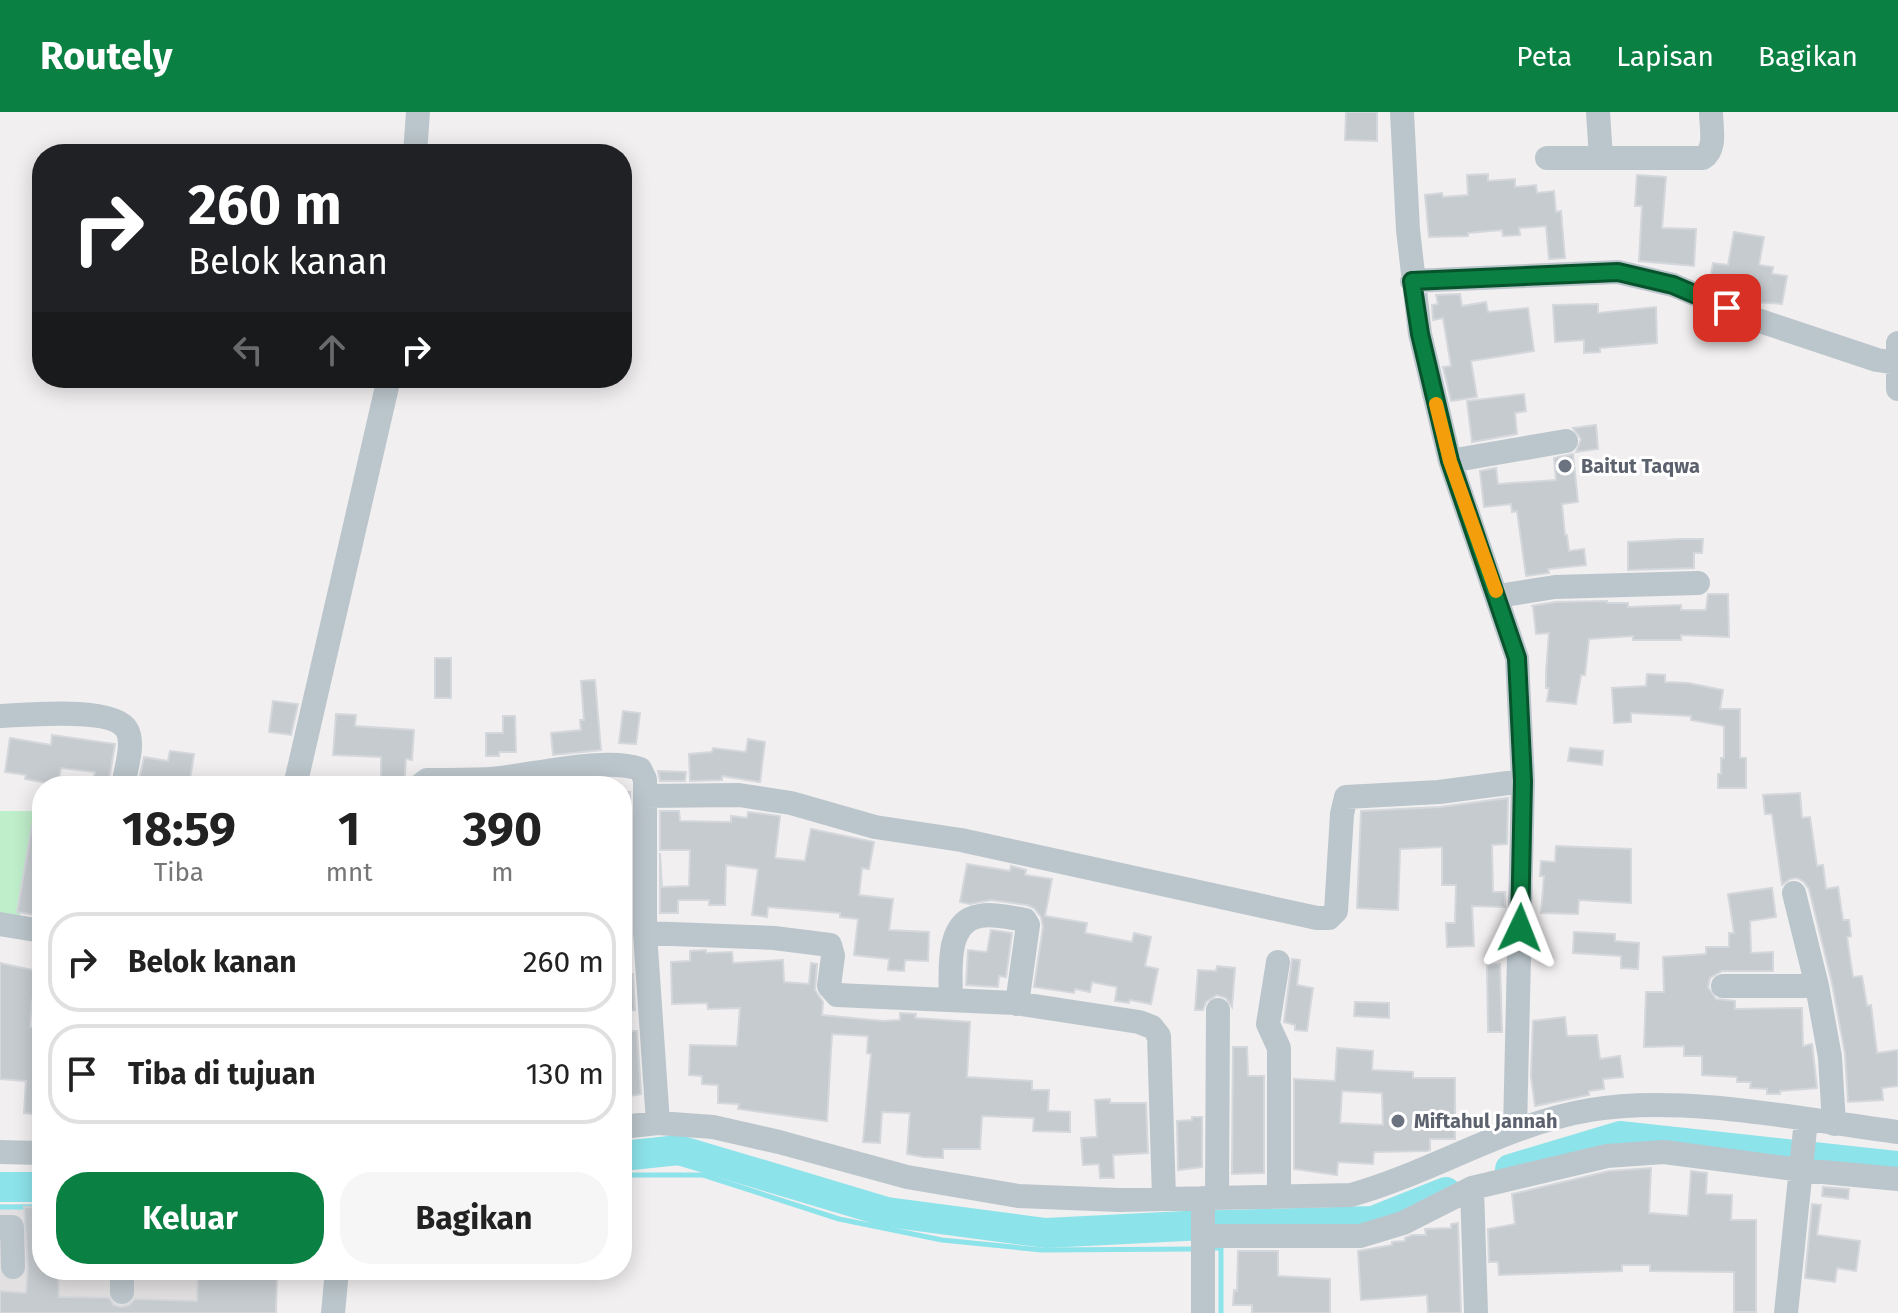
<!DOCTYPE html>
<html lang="id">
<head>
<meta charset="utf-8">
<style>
  body { margin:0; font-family:"Fira Sans",sans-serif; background:#f6f6f6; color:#222; height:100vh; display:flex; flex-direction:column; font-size:30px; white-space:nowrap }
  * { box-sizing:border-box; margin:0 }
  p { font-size:26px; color:#767676 }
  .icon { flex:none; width:44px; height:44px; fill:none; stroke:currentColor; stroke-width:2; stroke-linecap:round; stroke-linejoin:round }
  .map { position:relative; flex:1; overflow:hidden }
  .sheet { position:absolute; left:32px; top:664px; width:600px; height:504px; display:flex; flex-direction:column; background:#fff; border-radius:32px; box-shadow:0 4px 20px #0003 }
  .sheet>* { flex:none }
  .top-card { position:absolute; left:32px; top:32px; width:600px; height:244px; border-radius:32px; box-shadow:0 4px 20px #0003; background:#202124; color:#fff; overflow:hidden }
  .pin { position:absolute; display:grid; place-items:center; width:68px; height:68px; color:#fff; margin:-34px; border-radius:16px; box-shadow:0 4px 12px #0006 }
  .me { position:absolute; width:88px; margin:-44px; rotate:2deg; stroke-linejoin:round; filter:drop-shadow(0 0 6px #0008) }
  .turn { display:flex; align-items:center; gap:28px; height:168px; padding:0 24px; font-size:36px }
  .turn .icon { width:104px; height:104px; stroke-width:2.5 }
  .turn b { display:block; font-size:56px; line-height:68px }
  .lanes { display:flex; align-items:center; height:76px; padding:0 24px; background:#0003; justify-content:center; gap:40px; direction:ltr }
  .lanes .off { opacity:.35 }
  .eta { display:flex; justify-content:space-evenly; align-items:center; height:136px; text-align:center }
  .eta b { font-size:48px; font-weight:700; line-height:56px }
  .cta { display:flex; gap:16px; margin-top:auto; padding:16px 24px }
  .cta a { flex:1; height:92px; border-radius:32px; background:#0b8043; color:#fff; font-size:32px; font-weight:700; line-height:92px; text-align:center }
  .cta a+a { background:#f6f6f6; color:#222 }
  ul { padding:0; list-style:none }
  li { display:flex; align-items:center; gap:24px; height:100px; margin:0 16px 12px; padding:0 8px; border:4px solid #e0e0e0; border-radius:32px }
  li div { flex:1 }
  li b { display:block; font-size:30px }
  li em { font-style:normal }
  header { display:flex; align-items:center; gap:48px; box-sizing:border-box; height:112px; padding:0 40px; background:#0b8043; color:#fff }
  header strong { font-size:38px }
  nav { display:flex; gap:44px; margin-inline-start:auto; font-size:28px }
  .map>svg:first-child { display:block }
  .education { fill:#e3e0e2 }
  .green { fill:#bfeecb }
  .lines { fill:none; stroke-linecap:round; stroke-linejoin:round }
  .stream { stroke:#8de3ea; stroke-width:5 }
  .river { stroke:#8de3ea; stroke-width:30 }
  .building { fill:#c6cbcf; stroke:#d4d7db; stroke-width:2; fill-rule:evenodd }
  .minor { stroke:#bbc6cc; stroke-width:24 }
  .route-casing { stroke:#07532c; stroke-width:20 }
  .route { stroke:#0b8043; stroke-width:14 }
  .slow { stroke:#f59e0b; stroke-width:14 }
  .worship-dot { fill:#6b7280; stroke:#fff; stroke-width:3 }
  .labels { text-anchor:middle; stroke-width:6; stroke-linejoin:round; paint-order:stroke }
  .worship-label { font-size:20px; font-weight:bold; fill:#5b616d; stroke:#fff; text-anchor:start }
</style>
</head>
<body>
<header>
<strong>Routely</strong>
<nav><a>Peta</a><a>Lapisan</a><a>Bagikan</a></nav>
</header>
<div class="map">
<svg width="1898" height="1201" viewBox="0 0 1898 1201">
  <rect width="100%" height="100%" fill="#f2eff0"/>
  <path class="education" d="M0,1092h42v66h185l23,43h-250z"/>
  <path class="green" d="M0,699h39l-21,115 -18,-2z"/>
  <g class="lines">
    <path class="stream" d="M622,1063h81l136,44 103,21 100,10 154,-1
      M0,1095h42
      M1210,1136h11v65"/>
    <path class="river" d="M622,1044l57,-6 208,62 159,21 139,-7 188,-5 73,-29
      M1510,1057l110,-33 278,30
      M0,1075h42"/>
  </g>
  <path class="building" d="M1346,0h31v29l-32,-1z
    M1488,62v7l27,-2v8l21,-2 1,8 17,-2 2,21 5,-1 4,47 -16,1 -3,-33 -27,2 1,7 -17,1 -1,-6 -34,3v3l-39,1 -4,-42 17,-2 1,4 25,-2 -1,-20z
    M1637,63l29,2 -4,51 34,1 -2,37 -55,-5 3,-55h-7z
    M1734,120l30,5 -5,28 14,2 -1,7 15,2 -5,28 -29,-2 -44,-18 4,-21 15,2z
    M1460,182l2,12 24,-4 2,10 40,-4 6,43 -63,10 6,36 -26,4 -8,-34 8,-1 -8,-48 -10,2 -1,-15 6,-1 -2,-9z
    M1598,192v9l58,-6 1,36 -57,5v4l-16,1v-13l-29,2 -2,-37z
    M1524,282l2,17 -11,2 2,21 -45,8 -5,-41z
    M1596,313l2,24 -22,3 5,-13 -8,-11z
    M1573,342l5,48 -16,2 3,31h2l2,16 15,-2 2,16 -38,4 1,4 -23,3 -9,-65 -5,1 -1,-8 -27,3 -4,-36 16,-3 2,16 58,-4 -2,-22z
    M1680,427h23l-1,14h-8v15l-66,2v-28z
    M1708,482h20l1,43 -48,-2v5h-48v-4l-44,3 -4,36h-4l-5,29 -29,-3 2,-13h-3v-16l3,-39 -13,1 -3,-28h-2l25,-4 51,-1v2h21v4l53,-2v5h25z
    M435,546h16v40h-16z
    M1647,562l18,1v7l23,1 35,7 -3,19h20v49h6v30h-28v-14h3v-16h3v-32l-33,-6v-4l-60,-3v9l-17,1 -2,-35 34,-2z
    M595,568l6,70 -48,5 -2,-22 30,-3 -1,-10h4l-3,-39z
    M273,589l25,3 -7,31 -22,-3z
    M623,599l17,2 -4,31 -17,-1z
    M336,602l20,1 -1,11 59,4 -2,30 -6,-1 -2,27h-23v-29l-48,-2z
    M503,604h12l1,36h-17v4h-13v-23h17z
    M52,623l63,9 -7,42h-16l3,-14 -34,-4 -3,17 -33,-6 1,-4 -21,-3 5,-34 41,7z
    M748,627l17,3 -5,40 -38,-6v4l-32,1 -1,-27 23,-2 1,-4 33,4z
    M1570,636l33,3 -1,14 -34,-4z
    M170,639l24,3 -5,32h-51l6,-29 24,4z
    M658,659l28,1 -1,9h-25z
    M625,680h5v96h-8z
    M1800,681l2,25 8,-1 7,49 6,-1 3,24 12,-2 5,33h6l2,16 -4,1 6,40 9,-1 5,30 4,-1 6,48 21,-3v36l-16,2 1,12 -35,2 -3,-48 -13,-71 -23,-94 -5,-7 -7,-4 -7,1 -8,6 -10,-71h-7l-2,-19z
    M1508,686l-1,46 -15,1 1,47h12v15l-33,-1 2,40 -27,1 -1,-24h9l1,-38h-14v-38l-42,2 -2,61 -41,-2 4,-97 79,-4z
    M35,696l7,1 -2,107 -23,-4z
    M660,699h19l1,10 51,1v-6l16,2 1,-6 32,4 -5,42 30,3 6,-32 63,13 -5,27 -7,-1 -3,27 34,4 -4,31 40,2 -1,29 -23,-1 -1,11 -16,-1 1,-11 -35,-4 4,-36 -18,-2v-4l-72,-6 -1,10 -15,-2 6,-46 -32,-4 -1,40h-16v-5h-31v13h-18v-60l2,34 27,-1 1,-36h-30z
    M1556,734l75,3v54l-52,-3 -1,14 -37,-1 3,-37h-4l1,-15 14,1z
    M967,752l43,7 1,-5 15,4 -1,5 27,4 -7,37 42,7 -2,10 47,9 2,-9 17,4 -6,29 13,3 -7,35 -21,-4 -1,3 -14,-2 2,-14 -25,-5 -2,10 -15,-3 -1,4 -40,-6 9,-60 -2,-10 -7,-9 -7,-3 -36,-5 -21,4 -10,-2z
    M1772,776l4,29 -26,4 1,32 22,-1v19h-51l-12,7 -2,9 8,12 19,2v8l67,-1 1,38 9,-2 5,44 -37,3v3h-13v-5l-17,-1 1,-6h-14v-5l-35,-2v-19h-18v-10l-40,1 2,-55h18l-1,-35 43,-3v-7h23v-14h5l-6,-39z
    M991,818l21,3 -6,44 -7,-1 -1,11 -32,-2 2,-35 19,2z
    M1574,820l41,2v7l24,2 -1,26 -17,-1v-12l-48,-3z
    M706,838v3l26,-1 1,11 50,-3 1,22 25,2 2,-21 6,1 -2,26 8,12 -1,13 61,6 17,-1v-7l16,1 -1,4 55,4 -3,55 65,4v9h17l-1,21 22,1v20l-37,-1 1,-13 -52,-2 -2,33h-37v9l-20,-1 -16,-3 3,-41 -28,-1 -2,31 -17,-1 8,-88 -4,-1 1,-17 -36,-2 -5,87 -89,-12 1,-5 -21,-1v-18l-16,-1v-8l-13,-1 1,-30 47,1 3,-38 -32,1 -1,-6 -35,1 -1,-42 19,-1v-10z
    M1292,847l8,1 -3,25 16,3 -6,43 -12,-1v-5l-11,-3z
    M0,851l42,9v29l-10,-1 -2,27 12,1 -1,87 -17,-2 2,-32 -26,-2z
    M1500,852l2,68h-14l-1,-67z
    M1217,854l18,2 -3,39 -6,-9 -9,-3 -11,7 -3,8h-8l3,-40 18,1z
    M633,862l2,36 -13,1v-36z
    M1355,890l34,1v15l-35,-2z
    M1565,905l2,19 30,-1 3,24 20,-3 3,21 -20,2 1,10 -15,2v4l-54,11 -4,-30 2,-55z
    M622,919h15l4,63 -5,1 -14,2z
    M1233,935h14l1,29h16v97l-32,1z
    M1337,936l36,3 -1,19 41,2v6h42v61h-25v11l-3,1 -53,1 -1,12 -35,-2 -1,13 -43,-6v-90l41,2zM1342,979l40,2 1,32 -43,-2z
    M1110,987v4h36l2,50 -35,2 1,23h-14l-1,-14 -16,1 -2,-27 16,-1 -2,-37z
    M1192,1005h10v50l-24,3 -1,-49 15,-1z
    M1651,1056l-2,45 39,3 3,-45 16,2 -1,21 26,1 -1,25h25v92h-22v-40l-84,-1v-6h-28v6l-123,4 -1,-13h-9l-1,-33 27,-5 -3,-30 97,-23z
    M1823,1075l26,2 -1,10 -26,-3z
    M1812,1092l9,1 -4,30 43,6 -4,30 -19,-3 -2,14 -30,-4z
    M24,1095h18v63h16l1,27 50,1 5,7 7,2 8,-2 6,-6 62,2 1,-31h79l-1,43h-276v-22l26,2 2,-26z
    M1458,1111l3,90h-33l-1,-18 -66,5 -3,-49 34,-6v-3l13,-1v-3l7,-3h14l-1,-6 26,-1v-4z
    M1238,1139h40v25l52,3v34h-78v-8h-19l1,-15 3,1z"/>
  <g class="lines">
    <path class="minor" d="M1402,0l6,118 12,104 30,127 67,197 6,123 -8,349
      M1598,0l3,46
      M415,42l3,-42
      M1547,46h156c14,-9 8,-31 8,-46
      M1412,169l206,-9 55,13 81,34 123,41 20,3
      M1898,231v46
      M1450,349l116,-20
      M1498,484l57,-9 143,-4
      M0,604c26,-1 114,-10 127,14 8,14 -2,41 -4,56
      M295,674l94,-408
      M419,674l8,-6c21,0 42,0 63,-1 39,-3 115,-23 150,-10l5,10v154l13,190
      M645,684l94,-1 52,8 84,24 86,13 356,78h12l7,-7 6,-97 4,-17 93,-5 84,-11
      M1794,781l23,93 13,71 4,67
      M0,812l42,7
      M645,821l129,5 56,7 3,11 -4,30 8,9 178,8 124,19 13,5 7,9 5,162
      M1278,850l-10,62 11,24v149
      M1723,874h94
      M951,888c0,-25 -7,-79 29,-84 13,-3 31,2 45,4l3,5 -11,79
      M622,1015l36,-4 55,4 66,15 128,35 111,19 101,4 232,-5c82,-23 155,-71 239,-85 93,-16 214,10 308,22
      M0,1040l42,1
      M1472,1076l4,125
      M1203,1086v115
      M1217,1086l1,-188
      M0,1115h12l1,40
      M1203,1124h157l43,-13 69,-35 135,-32 57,-4 137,18 97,9
      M122,1180v-22
      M333,1201l4,-43
      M1786,1201l20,-193"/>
  </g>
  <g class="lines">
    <g class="route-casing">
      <path id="route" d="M1520,816l3,-147 -6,-123 -67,-197 -30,-127 -8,-53 206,-9 55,13 54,23"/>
    </g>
    <use href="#route" class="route"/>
    <path class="slow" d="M1436,292l14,57 46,130"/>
  </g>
  <g class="worship-dot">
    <circle cx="1565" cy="354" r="8"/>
    <circle cx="1398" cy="1009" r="8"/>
  </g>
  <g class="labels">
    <g class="worship-label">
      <text x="1581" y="361">Baitut Taqwa</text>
      <text x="1414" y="1016">Miftahul Jannah</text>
    </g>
  </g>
</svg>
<div class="pin" style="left:1727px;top:196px;background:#d93025"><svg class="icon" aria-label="arrive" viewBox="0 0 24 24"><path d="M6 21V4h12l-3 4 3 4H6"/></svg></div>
<svg class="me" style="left:1520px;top:816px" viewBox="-20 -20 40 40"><path d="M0-17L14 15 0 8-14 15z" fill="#0b8043" stroke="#fff" stroke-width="4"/></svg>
<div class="top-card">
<div class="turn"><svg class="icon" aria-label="right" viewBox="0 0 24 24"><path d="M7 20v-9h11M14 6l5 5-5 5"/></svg><div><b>260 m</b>Belok kanan</div></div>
<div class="lanes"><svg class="icon off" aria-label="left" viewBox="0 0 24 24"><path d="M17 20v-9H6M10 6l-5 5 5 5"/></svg><svg class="icon off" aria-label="ahead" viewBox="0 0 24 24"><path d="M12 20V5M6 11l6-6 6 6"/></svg><svg class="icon" aria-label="right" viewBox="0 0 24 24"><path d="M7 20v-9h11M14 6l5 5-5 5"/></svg></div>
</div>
<section class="sheet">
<div class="eta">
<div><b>18:59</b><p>Tiba</p></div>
<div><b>1</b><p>mnt</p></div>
<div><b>390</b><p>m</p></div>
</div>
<ul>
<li><svg class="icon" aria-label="right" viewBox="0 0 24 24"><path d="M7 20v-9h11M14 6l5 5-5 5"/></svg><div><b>Belok kanan</b></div><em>260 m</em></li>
<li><svg class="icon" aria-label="arrive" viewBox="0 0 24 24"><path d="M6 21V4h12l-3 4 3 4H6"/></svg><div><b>Tiba di tujuan</b></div><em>130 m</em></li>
</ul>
<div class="cta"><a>Keluar</a><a>Bagikan</a></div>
</section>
</div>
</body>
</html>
